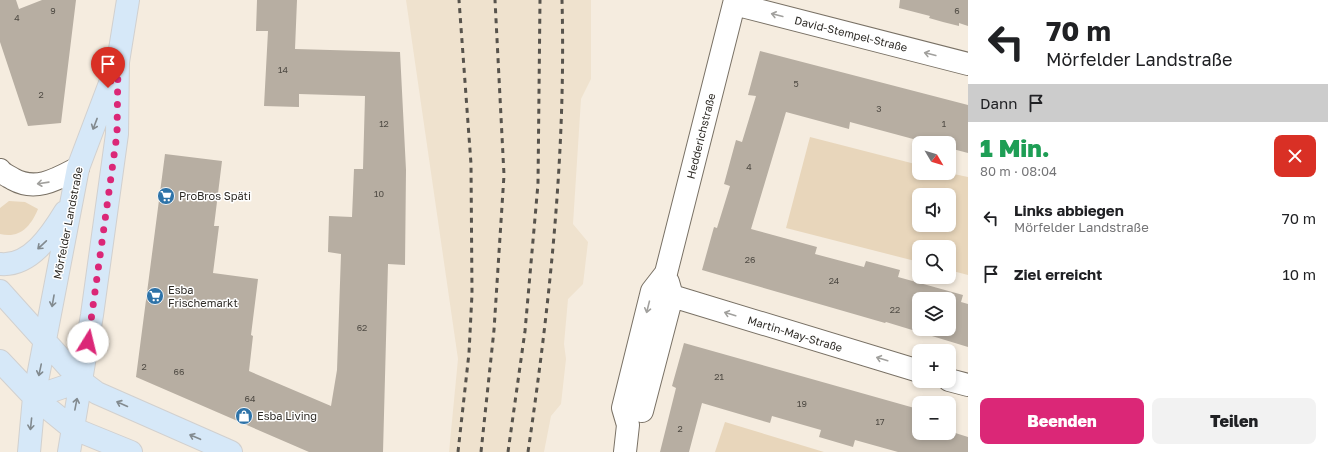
<!DOCTYPE html>
<html lang="de">
<head>
<meta charset="utf-8">
<style>
  body { margin:0; font-family:"Golos Text",sans-serif; background:#f2f2f2; color:#202124; height:100vh; display:flex; flex-direction:column; font-size:15px; white-space:nowrap }
  * { box-sizing:border-box; margin:0 }
  p { font-size:13px; color:#757577 }
  .icon { flex:none; width:22px; height:22px; fill:none; stroke:currentColor; stroke-width:2; stroke-linecap:round; stroke-linejoin:round }
  .map { position:relative; flex:1; overflow:hidden }
  .details { display:flex; flex-direction:column; background:#fff; width:360px }
  .details>* { flex:none }
  .guide { background:#fff; color:#202124; overflow:hidden }
  .needle { width:26px; rotate:128deg }
  .tools { position:absolute; left:912px; top:136px; display:grid; gap:8px }
  .tools a { display:grid; place-items:center; width:44px; height:44px; border-radius:8px; background:#fff; box-shadow:0 2px 6px #0003; font-size:20px }
  .pin { position:absolute; display:grid; place-items:center; width:34px; height:34px; color:#fff; margin:-41px -17px; border-radius:50% 50% 50% 0; rotate:-45deg; box-shadow:0 0 4px #0007 }
  .pin .icon { rotate:45deg }
  .me { position:absolute; width:44px; margin:-22px; rotate:9deg; stroke-linejoin:round; filter:drop-shadow(0 0 3px #0008) }
  .turn { display:flex; align-items:center; gap:14px; height:84px; padding:0 12px; font-size:18px }
  .turn .icon { width:52px; height:52px; stroke-width:2.5 }
  .turn b { display:block; font-size:28px; line-height:34px }
  .then { display:flex; align-items:center; height:38px; padding:0 12px; background:#0003; gap:8px; font-size:15px }
  .round { display:grid; place-items:center; flex:none; width:42px; height:42px; border-radius:8px; background:#f2f2f2 }
  .head { display:flex; align-items:center; justify-content:space-between; height:68px; padding:0 12px }
  h1 { font-size:24px; font-weight:800; line-height:30px; color:#1e9e55 }
  .cta { display:flex; gap:8px; margin-top:auto; padding:8px 12px }
  .cta a { flex:1; height:46px; border-radius:8px; background:#db2777; color:#fff; font-size:16px; font-weight:800; line-height:46px; text-align:center }
  .cta a+a { background:#f2f2f2; color:#202124 }
  ul { padding:0; list-style:none }
  li { display:flex; align-items:center; gap:12px; height:56px; padding:0 12px }
  li div { flex:1 }
  li b { display:block; font-size:15px }
  li em { font-style:normal }
  main { display:flex; flex:1; min-height:0 }
  .map>svg:first-child { display:block }
  .built { fill:#efe2ce }
  .green { fill:#e8d6bb; fill-rule:evenodd }
  .building { fill:#b7aea2; fill-rule:evenodd }
  .lines { fill:none; stroke-linecap:round; stroke-linejoin:round }
  .minor-casing { stroke:#797165; stroke-width:24 }
  .major-casing { stroke:#d1d0cf; stroke-width:24 }
  .minor { stroke:#fff; stroke-width:22 }
  .major { stroke:#d6e8f8; stroke-width:22 }
  .rail { stroke:#57534c; stroke-width:3; stroke-dasharray:5 5; stroke-linecap:butt }
  .oneway { stroke:#a1a09d }
  .oneway2 { stroke:#828a8f }
  .route { stroke:#db2777; stroke-width:7; stroke-dasharray:0 12.6 }
  .labels { text-anchor:middle; stroke-width:3; stroke-linejoin:round; paint-order:stroke }
  .number-label { font-size:9px; fill:#504c45 }
  .street-label { font-size:11px; fill:#2e2b26; stroke:#fff }
  .poi-label { font-size:11px; fill:#2e2b26; stroke:#fff; text-anchor:start }
</style>
</head>
<body>
<main>
<div class="map">
<svg width="968" height="452" viewBox="0 0 968 452">
  <rect width="100%" height="100%" fill="#f5ecdf"/>
  <path class="built" d="M406,0h185v79l-10,20 -8,125 15,18 -5,42 -15,15 -4,45 2,15 -5,45 -10,12 -7,36h-95l9,-93z"/>
  <path class="green" d="M810,137l109,28v8h30l19,4v98l-19,-5v-23h-30v15l-133,-34zM919,195h30v30h-30z
    M9,201l16,1 13,7c-7,17 -18,30 -38,25v-26z
    M725,422l99,30h-109z"/>
  <path class="building" d="M0,0h16l3,9 23,-9h34l-15,123 -33,3 -28,-84z
    M257,0h40l-2,49 105,3 6,118 -1,95 -17,-1 -5,188h-74l-173,-75 29,-223 57,7 -8,65h5l-6,47 45,6 -7,56 2,1 -4,35 82,35 6,-36 4,-116 -13,-2 1,-36 23,1 2,-48h9l2,-73 -66,-2v13l-35,-1 4,-75h-12z
    M900,0h68v26l-9,-3v3l-16,-4 -14,-4 1,-2 -31,-8z
    M760,51l208,54v48l-19,-5v-5h-21l-78,-21 -1,7 -63,-17 -35,117 66,18 -2,7 49,13 2,-6 34,9 -2,7 65,18 -2,7 7,2v43l-82,-25 -1,1 -183,-53 12,-43 3,1 13,-42 -6,-2 12,-44 6,2 14,-46 -8,-1zM919,299h30v30h-30z
    M684,343l234,66 -3,12 4,2v10h30v-2l19,6v15h-70l-43,-12 -2,7 -34,-10 2,-7 -49,-14 -2,7 -68,-20 -13,49h-29l16,-64 -4,-2z"/>
  <g class="lines">
    <g class="minor-casing">
      <path id="minor" d="M734,4l234,60
        M0,170c3,4 8,6 13,9 23,13 44,0 65,-11
        M672,296l247,75
        M949,380l19,5
        M642,411l30,-115 -4,-14
        M625,452l3,-27 -5,-17 29,-117 14,-18 69,-273"/>
    </g>
    <g class="major-casing">
      <path id="major" d="M0,264c30,3 51,-29 65,-52
        M0,291l81,90 16,12 134,59
        M0,361l34,36 38,31 59,24
        M34,397l47,-16
        M29,452l5,-55 44,-229 34,-90
        M69,452l23,-137 25,-181 1,-72 10,-62"/>
    </g>
    <use href="#minor" class="minor"/>
    <use href="#major" class="major"/>
    <path class="rail" d="M458,452l11,-99 3,-59 -1,-130 -12,-164
      M481,452l13,-122 10,-155 -9,-175
      M508,452l17,-121 13,-147 2,-184
      M528,452c22,-150 38,-300 34,-452"/>
  </g>
  <defs><path id="oneway-shaft" d="M-6 0H5M1.5-3L5.5 0L1.5 3" fill="none" stroke-width="1.6" stroke-linecap="round" stroke-linejoin="round"/></defs>
  <g class="oneway">
    <use href="#oneway-shaft" transform="translate(777 15) rotate(-166)"/>
    <use href="#oneway-shaft" transform="translate(930 54) rotate(-166)"/>
    <use href="#oneway-shaft" transform="translate(43 183) rotate(172)"/>
    <use href="#oneway-shaft" transform="translate(648 307) rotate(104)"/>
    <use href="#oneway-shaft" transform="translate(730 314) rotate(-163)"/>
    <use href="#oneway-shaft" transform="translate(882 359) rotate(-163)"/>
  </g>
  <g class="oneway2">
    <use href="#oneway-shaft" transform="translate(95 124) rotate(111)"/>
    <use href="#oneway-shaft" transform="translate(42 245) rotate(137)"/>
    <use href="#oneway-shaft" transform="translate(53 301) rotate(100)"/>
    <use href="#oneway-shaft" transform="translate(40 370) rotate(102)"/>
    <use href="#oneway-shaft" transform="translate(76 404) rotate(-79)"/>
    <use href="#oneway-shaft" transform="translate(122 404) rotate(-156)"/>
    <use href="#oneway-shaft" transform="translate(31 424) rotate(96)"/>
    <use href="#oneway-shaft" transform="translate(195 437) rotate(-157)"/>
  </g>
  <g class="lines">
    <path class="route" d="M88,342l29,-208 1,-72 -10,26"/>
  </g>
  <defs>
    <g id="supermarket-disc" transform="scale(0.9)"><circle r="9.5" fill="#2e73a8" stroke="#fff"/><path d="M-6-5.5h2.5l.6 2H6L4.5 2H-2.5L-4.4-4H-6ZM-1.5 3.2a1.3 1.3 0 1 0 .1 0ZM3 3.2a1.3 1.3 0 1 0 .1 0Z" fill="#fff"/></g>
    <g id="shop-disc" transform="scale(0.9)"><circle r="9.5" fill="#2e73a8" stroke="#fff"/><path d="M-5-2.5h2.3a2.7 3.5 0 0 1 5.4 0H5L5.5 6h-11ZM-1.5-2.5h3a1.5 2.3 0 0 0-3 0Z" fill="#fff"/></g>
  </defs>
  <g fill-rule="evenodd">
    <use href="#supermarket-disc" x="166" y="196"/>
    <use href="#supermarket-disc" x="155" y="296"/>
    <use href="#shop-disc" x="244" y="416"/>
  </g>
  <g class="labels">
    <g class="number-label">
      <text x="53" y="14">9</text>
      <text x="957" y="14">6</text>
      <text x="17" y="21">4</text>
      <text x="283" y="73">14</text>
      <text x="796" y="87">5</text>
      <text x="41" y="98">2</text>
      <text x="879" y="112">3</text>
      <text x="384" y="127">12</text>
      <text x="944" y="127">1</text>
      <text x="749" y="170">4</text>
      <text x="379" y="197">10</text>
      <text x="750" y="263">26</text>
      <text x="834" y="284">24</text>
      <text x="895" y="313">22</text>
      <text x="362" y="331">62</text>
      <text x="144" y="370">2</text>
      <text x="179" y="375">66</text>
      <text x="719" y="380">21</text>
      <text x="250" y="402">64</text>
      <text x="802" y="407">19</text>
      <text x="880" y="425">17</text>
      <text x="680" y="432">2</text>
    </g>
    <g class="street-label">
      <text transform="translate(851 34) rotate(14)" y="4">David-Stempel-Straße</text>
      <text transform="translate(701 136) rotate(-76)" y="4">Hedderichstraße</text>
      <text transform="translate(68 223) rotate(-79)" y="4">Mörfelder Landstraße</text>
      <text transform="translate(795 334) rotate(17)" y="4">Martin-May-Straße</text>
    </g>
    <g class="poi-label">
      <text x="179" y="200">ProBros Späti</text>
      <text x="168" y="294">Esba<tspan x="168" dy="13">Frischemarkt</tspan></text>
      <text x="257" y="420">Esba Living</text>
    </g>
  </g>
</svg>
<div class="tools">
<a><svg class="needle" viewBox="-14 -14 28 28"><path d="M0-13l5 13h-10z" fill="#e53935"/><path d="M0 13l5-13h-10z" fill="#757577"/></svg></a>
<a><svg class="icon" aria-label="sound" viewBox="0 0 24 24"><path d="M4 9h4l5-4v14l-5-4H4zM17 9q2 3 0 6"/></svg></a>
<a><svg class="icon" aria-label="search" viewBox="0 0 24 24"><circle cx="10" cy="10" r="6"/><path d="M15 15l6 6"/></svg></a>
<a><svg class="icon" aria-label="layers" viewBox="0 0 24 24"><path d="M12 4l9 5-9 5-9-5zM3 14l9 5 9-5"/></svg></a>
<a>+</a>
<a>−</a>
</div>
<div class="pin" style="left:108px;top:88px;background:#d93025"><svg class="icon" aria-label="arrive" viewBox="0 0 24 24"><path d="M6 21V4h12l-3 4 3 4H6"/></svg></div>
<svg class="me" style="left:88px;top:342px" viewBox="-20 -20 40 40"><circle r="19" fill="#fff"/><path d="M0-13L10 11 0 6-10 11z" fill="#db2777"/></svg>
</div>
<section class="details">
<div class="guide">
<div class="turn"><svg class="icon" aria-label="left" viewBox="0 0 24 24"><path d="M17 20v-9H6M10 6l-5 5 5 5"/></svg><div><b>70 m</b>Mörfelder Landstraße</div></div>
<div class="then">Dann<svg class="icon" aria-label="arrive" viewBox="0 0 24 24"><path d="M6 21V4h12l-3 4 3 4H6"/></svg></div>
</div>
<div class="head"><div><h1>1 Min.</h1><p>80 m · 08:04</p></div><a class="round" style="background:#d93025;color:#fff"><svg class="icon" aria-label="close" viewBox="0 0 24 24"><path d="M6 6l12 12M18 6L6 18"/></svg></a></div>
<ul>
<li><svg class="icon" aria-label="left" viewBox="0 0 24 24"><path d="M17 20v-9H6M10 6l-5 5 5 5"/></svg><div><b>Links abbiegen</b><p>Mörfelder Landstraße</p></div><em>70 m</em></li>
<li><svg class="icon" aria-label="arrive" viewBox="0 0 24 24"><path d="M6 21V4h12l-3 4 3 4H6"/></svg><div><b>Ziel erreicht</b></div><em>10 m</em></li>
</ul>
<div class="cta"><a>Beenden</a><a>Teilen</a></div>
</section>
</main>
</body>
</html>
